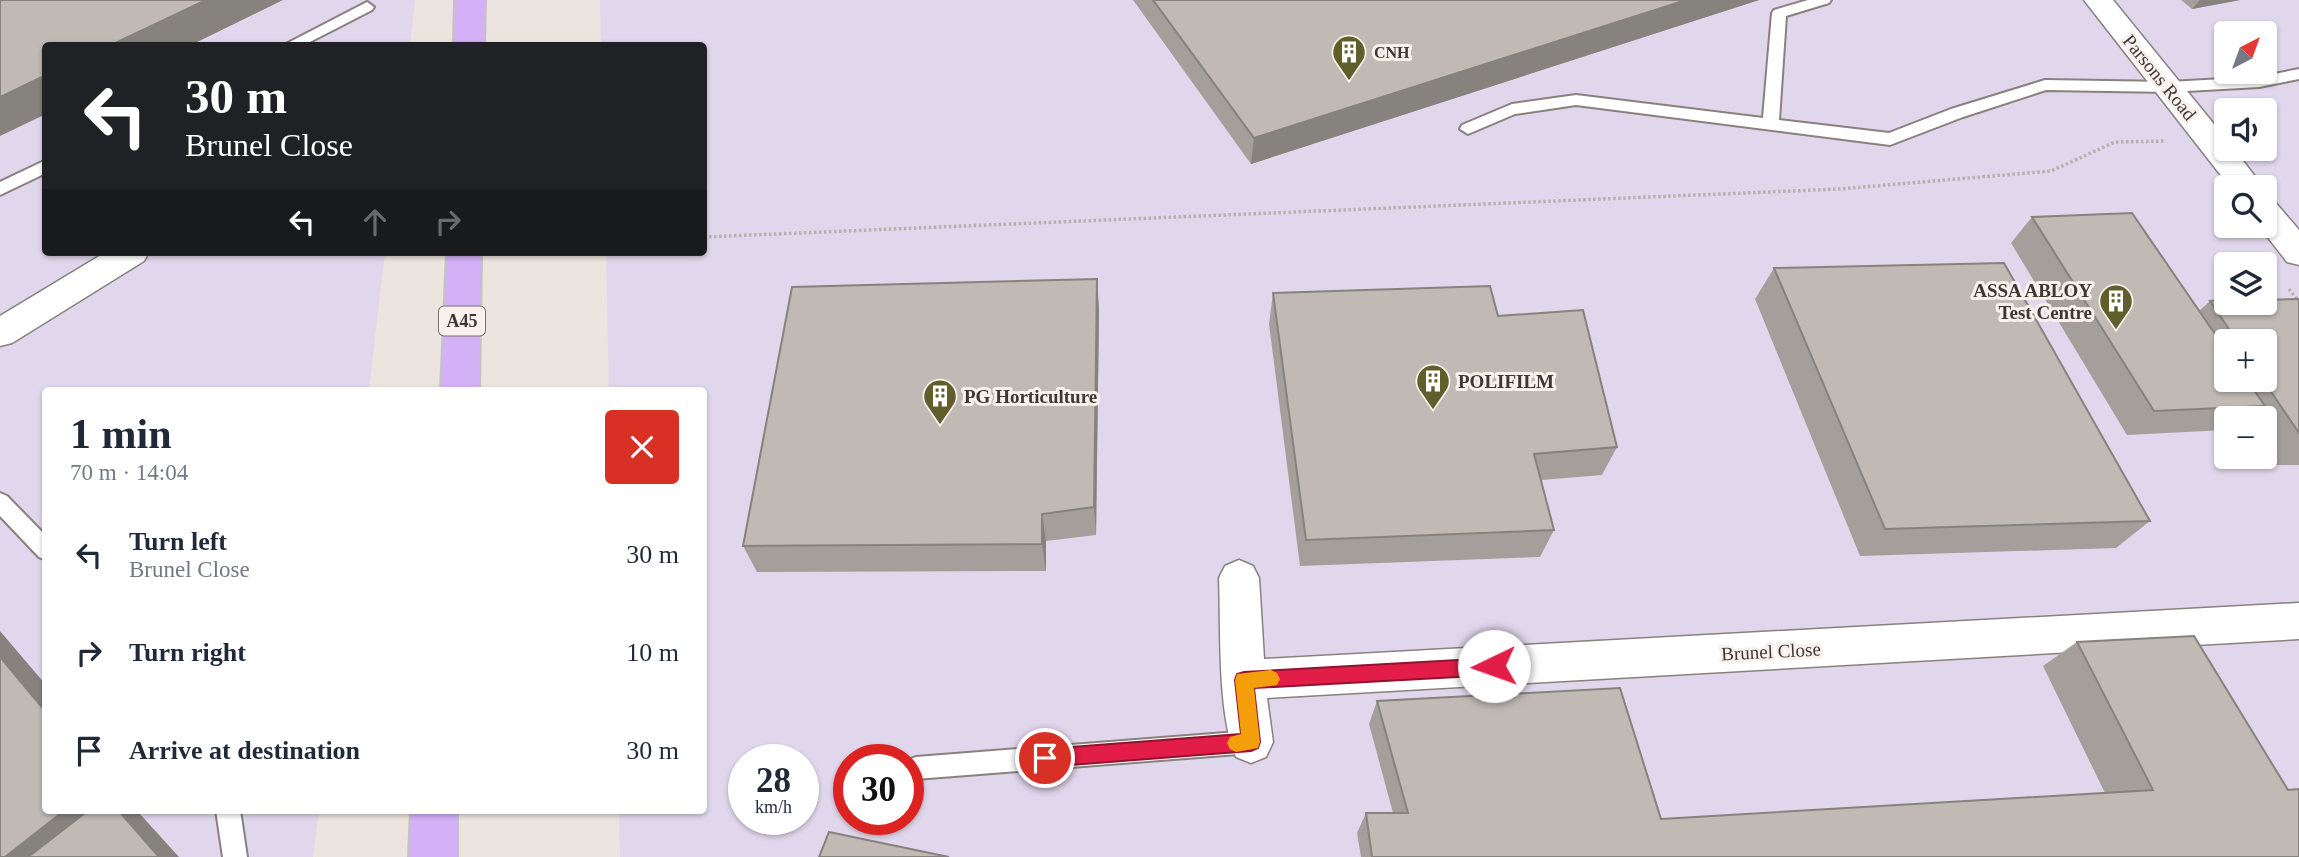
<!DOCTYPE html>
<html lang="en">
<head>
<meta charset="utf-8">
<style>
  body { margin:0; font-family:Georgia,serif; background:#f6f6f7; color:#1f2937; height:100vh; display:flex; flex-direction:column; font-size:26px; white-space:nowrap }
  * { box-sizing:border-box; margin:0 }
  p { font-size:23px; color:#747a83 }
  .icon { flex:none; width:38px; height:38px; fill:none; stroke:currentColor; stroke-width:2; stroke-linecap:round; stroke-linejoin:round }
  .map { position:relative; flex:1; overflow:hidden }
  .sheet { position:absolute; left:42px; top:387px; width:665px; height:427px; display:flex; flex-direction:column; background:#fff; border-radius:7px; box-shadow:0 2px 5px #0004 }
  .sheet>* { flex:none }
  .banner { position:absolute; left:42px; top:42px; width:665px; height:214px; border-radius:7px; box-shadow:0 2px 5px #0004; background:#202124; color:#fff; overflow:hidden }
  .needle { width:46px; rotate:41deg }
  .controls { position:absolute; left:2214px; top:21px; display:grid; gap:14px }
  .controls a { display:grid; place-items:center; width:63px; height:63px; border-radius:7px; background:#fff; box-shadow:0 2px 5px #0004; font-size:35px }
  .speed { position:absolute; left:728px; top:744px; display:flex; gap:14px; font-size:35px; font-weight:700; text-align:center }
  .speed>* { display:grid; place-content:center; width:91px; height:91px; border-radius:50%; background:#fff; box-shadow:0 2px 5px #0004; line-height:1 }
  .speed small { font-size:18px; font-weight:400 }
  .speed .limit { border:10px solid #d22; background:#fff; color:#111 }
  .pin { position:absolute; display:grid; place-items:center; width:60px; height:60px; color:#fff; margin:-30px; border:4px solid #fff; border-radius:50%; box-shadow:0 2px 7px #0007 }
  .me { position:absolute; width:77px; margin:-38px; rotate:267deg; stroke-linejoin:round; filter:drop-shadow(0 0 5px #0008) }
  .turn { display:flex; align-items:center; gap:24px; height:147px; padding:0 28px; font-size:32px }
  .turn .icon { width:91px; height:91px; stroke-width:2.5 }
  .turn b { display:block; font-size:49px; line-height:60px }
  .lanes { display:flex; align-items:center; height:66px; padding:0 28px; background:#0003; justify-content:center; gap:35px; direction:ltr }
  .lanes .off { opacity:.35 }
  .round { display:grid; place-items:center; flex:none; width:74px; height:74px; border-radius:7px; background:#f6f6f7 }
  .headline { display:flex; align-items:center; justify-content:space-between; height:119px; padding:0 28px }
  h1 { font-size:42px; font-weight:600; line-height:52px }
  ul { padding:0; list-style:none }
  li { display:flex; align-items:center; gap:21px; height:98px; padding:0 28px }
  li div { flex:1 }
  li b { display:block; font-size:26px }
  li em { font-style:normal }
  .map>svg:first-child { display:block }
  .industrial { fill:#e1d7ec; fill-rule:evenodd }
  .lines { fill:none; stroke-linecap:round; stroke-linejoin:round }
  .service-casing { stroke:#88817d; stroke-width:4 }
  .minor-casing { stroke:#88817d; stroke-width:3 }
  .trunk-casing { stroke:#c4c3c3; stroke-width:4 }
  .path { stroke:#b7b0ac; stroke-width:3.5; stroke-dasharray:2.5 2.5; stroke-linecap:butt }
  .service { fill:#fff; fill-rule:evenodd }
  .minor { fill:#fff; fill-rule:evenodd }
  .trunk { fill:#d4b0f7; fill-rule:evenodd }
  .wall { fill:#a59f9b; fill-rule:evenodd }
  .shaded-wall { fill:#86827e }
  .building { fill:#c0b9b4; stroke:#86827e; stroke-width:2 }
  .route { fill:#e11d48; stroke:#92132f; stroke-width:2 }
  .slow { fill:#f59e0b }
  .labels { text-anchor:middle; stroke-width:6; stroke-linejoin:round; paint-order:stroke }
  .far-poi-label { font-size:16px; font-weight:bold; fill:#3b3836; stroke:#faf1ed; text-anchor:start }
  .shield { fill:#faf1ed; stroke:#74706d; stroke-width:2 }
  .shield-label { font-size:18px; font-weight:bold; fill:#3b3836 }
  .street-label { font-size:19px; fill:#3b3836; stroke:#faf1ed }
  .poi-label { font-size:19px; font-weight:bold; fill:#3b3836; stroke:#faf1ed; text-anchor:start }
</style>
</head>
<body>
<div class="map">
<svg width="2299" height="857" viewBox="0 0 2299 857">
  <rect width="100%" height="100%" fill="#ece4df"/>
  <path class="industrial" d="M0,0h415l-5,45 -364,1v206h339l-16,138h-323v420h273l-6,47h-313z
    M600,0h1699v857h-1679l-1,-47h85v-420h-95l-3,-138h98v-206l-103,-1zM2226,33h38v39h-38zM2226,110h38v39h-38zM2226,187h38v39h-38zM2226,264h38v39h-38zM2226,341h38v39h-38zM2226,418h38v39h-38zM744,760h59v59h-59zM849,760h59v59h-59z"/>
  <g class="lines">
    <g class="service-casing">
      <path id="service" d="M1808,0h23l-2,3 -43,13 -7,104 110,13 62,-24 94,-29 124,2 90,-5 40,-8v10l-40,8 -90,5 -123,-2 -83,27 -73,28 -314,-40 -61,9 -47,20 -8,-5 2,-4 50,-21 64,-9 187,23 9,-105 2,-3z
        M367,2l7,5 -2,3 -70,36h-20z
        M46,160v13l-46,22v-13z
        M0,493l7,3 39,40v24l-7,-3 -39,-41z
        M1251,731l8,3 3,8 -3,8 -8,3 -335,26 -8,-3v-16l8,-3z
        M216,810h24l7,47h-24z"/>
    </g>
    <g class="minor-casing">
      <path id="minor" d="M2084,0h29l113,139v10h8l29,38h-33z
        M2264,199l11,3 24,28v35l-12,-3 -28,-36h5z
        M106,252h43l-5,9 -132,82 -12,3v-30z
        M1239,560l14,6 6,12 5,81 1035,-56v36l-1032,59 6,44 -7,15 -15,6 -15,-6c-19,-43 -15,-130 -17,-179l6,-12z"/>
    </g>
    <g class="trunk-casing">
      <path id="trunk" d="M455,0h30l-1,46h-30z
        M447,252h34l-2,138h-38z
        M411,810h46v47h-48z"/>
    </g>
    <path class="path" d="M704,237l1135,-48 212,-18 64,-29 50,-1
      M2289,289l10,13"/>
    <use href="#service" class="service"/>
    <use href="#minor" class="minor"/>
    <use href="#trunk" class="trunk"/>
  </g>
  <path class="wall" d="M1133,0h626l-508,164z
    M2181,0h59l-48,9z
    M2032,217l167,94 11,-10 89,-2v166h-26l-9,-13v-34h-38v12l-99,5 -116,-192zM2226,341h38v39h-38z
    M1774,268l376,253 -34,27 -256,8 -105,-257z
    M1097,279l2,31 -3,225 -50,6v30l-289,1 -14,-26z
    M1273,293l225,23 119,131 -15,28 -61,5 13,50 -14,27 -240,9 -31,-242z
    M2077,642l222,215h-938l-4,-24 9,-20h27l-24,-89 8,-23 284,118 444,-26 -62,-127z"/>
  <path class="shaded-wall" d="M206,0h77l-94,46h-80z
    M1686,0h73l-508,164 3,-26z
    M2200,0h40l-48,9z
    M46,75v39l-46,22v-39z
    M1097,279l2,31 -3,225 -2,-28z
    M1042,514l4,27v30l-4,-27z
    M0,631l46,54v27l-46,-55z
    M65,810h68l7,4 39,43h-174z"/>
  <path class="building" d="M0,0h206l-97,46h-63v29l-46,22z
    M1153,0h533l-432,138z
    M2132,213l94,137v30h21l18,26 -111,5 -122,-194z
    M2004,263l146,258 -265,8 -111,-261z
    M1097,279l-3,228 -52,7v30l-299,2 49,-259z
    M1490,286l8,30 85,-6 34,137 -83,7 20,76 -248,10 -33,-247z
    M2299,299v134l-36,-53h1v-39h-27l-27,-40 16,-1v3h38v-3z
    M2194,636l94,154 11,-1v68h-927l-6,-44h42l-31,-112 243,-13 41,131 492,-29 -76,-148z
    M0,657l46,55v98h19l-60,47h-5z
    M89,810h29l41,47h-131z
    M829,832l120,25h-130z"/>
  <path class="route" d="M1494,658l6,2 3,6 -3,6 -6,3 -240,13 6,54 -2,6 -7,3 -206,16 -7,-3 -3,-6 3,-7 7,-2 196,-15 -6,-54 2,-6 7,-2z"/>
  <path class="slow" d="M1271,670l6,3 3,6 -3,6 -23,3 6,54 -2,6 -22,4 -6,-3 -3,-6 3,-6 11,-3 -6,-54 2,-6z"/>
  <defs>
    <g id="building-pin" transform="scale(1.75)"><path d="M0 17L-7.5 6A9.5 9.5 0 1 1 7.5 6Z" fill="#605f2c" stroke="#faf1ed"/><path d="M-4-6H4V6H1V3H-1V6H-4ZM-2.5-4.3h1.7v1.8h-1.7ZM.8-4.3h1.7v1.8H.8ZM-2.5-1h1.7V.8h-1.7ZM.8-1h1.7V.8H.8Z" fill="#fff"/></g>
  </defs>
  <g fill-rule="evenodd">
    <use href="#building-pin" x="1349" y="52"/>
    <use href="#building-pin" x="2116" y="301"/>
    <use href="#building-pin" x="1433" y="381"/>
    <use href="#building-pin" x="940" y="396"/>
  </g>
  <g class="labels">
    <g class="far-poi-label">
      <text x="1374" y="58">CNH</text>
    </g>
    <rect class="shield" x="439" y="306.5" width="46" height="29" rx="5"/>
    <g class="shield-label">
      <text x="462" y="327">A45</text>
    </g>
    <g class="street-label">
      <text transform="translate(2160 77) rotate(51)" y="7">Parsons Road</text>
      <text transform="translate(1771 651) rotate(-3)" y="7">Brunel Close</text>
    </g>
    <g class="poi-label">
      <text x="2092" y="297" text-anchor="end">ASSA ABLOY<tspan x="2092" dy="22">Test Centre</tspan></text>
      <text x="1458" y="388">POLIFILM</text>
      <text x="964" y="403">PG Horticulture</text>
    </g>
  </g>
</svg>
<div class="controls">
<a><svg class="needle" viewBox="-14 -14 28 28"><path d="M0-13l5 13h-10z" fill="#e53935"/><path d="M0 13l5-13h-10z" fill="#747a83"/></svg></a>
<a><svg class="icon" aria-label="sound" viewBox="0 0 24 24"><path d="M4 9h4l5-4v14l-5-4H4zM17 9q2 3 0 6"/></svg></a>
<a><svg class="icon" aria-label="search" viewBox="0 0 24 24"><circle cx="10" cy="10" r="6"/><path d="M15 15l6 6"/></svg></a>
<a><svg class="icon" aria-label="layers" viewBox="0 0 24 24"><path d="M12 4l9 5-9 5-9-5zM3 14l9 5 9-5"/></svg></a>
<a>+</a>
<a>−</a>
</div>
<div class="speed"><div>28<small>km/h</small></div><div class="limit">30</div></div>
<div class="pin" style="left:1045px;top:758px;background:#d93025"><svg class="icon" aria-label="arrive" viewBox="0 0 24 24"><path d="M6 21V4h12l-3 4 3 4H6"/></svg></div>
<svg class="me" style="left:1494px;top:666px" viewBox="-20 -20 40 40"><circle r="19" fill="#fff"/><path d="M0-13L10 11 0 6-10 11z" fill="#e11d48"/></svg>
<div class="banner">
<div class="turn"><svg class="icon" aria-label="left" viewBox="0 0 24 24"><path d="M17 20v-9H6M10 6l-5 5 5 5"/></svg><div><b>30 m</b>Brunel Close</div></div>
<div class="lanes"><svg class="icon" aria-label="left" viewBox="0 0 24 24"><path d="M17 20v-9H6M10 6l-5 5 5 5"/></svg><svg class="icon off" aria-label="ahead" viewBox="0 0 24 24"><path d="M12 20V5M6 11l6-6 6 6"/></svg><svg class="icon off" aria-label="right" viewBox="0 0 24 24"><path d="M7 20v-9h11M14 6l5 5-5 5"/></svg></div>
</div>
<section class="sheet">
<div class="headline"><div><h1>1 min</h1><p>70 m · 14:04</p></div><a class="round" style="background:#d93025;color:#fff"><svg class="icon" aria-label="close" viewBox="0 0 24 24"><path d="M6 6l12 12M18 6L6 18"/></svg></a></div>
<ul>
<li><svg class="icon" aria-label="left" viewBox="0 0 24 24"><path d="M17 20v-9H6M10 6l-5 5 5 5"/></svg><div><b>Turn left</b><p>Brunel Close</p></div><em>30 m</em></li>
<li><svg class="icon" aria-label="right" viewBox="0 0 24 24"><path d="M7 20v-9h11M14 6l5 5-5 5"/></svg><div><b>Turn right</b></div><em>10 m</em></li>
<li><svg class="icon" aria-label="arrive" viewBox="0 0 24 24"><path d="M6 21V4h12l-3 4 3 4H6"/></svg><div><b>Arrive at destination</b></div><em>30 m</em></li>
</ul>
</section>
</div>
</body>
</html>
